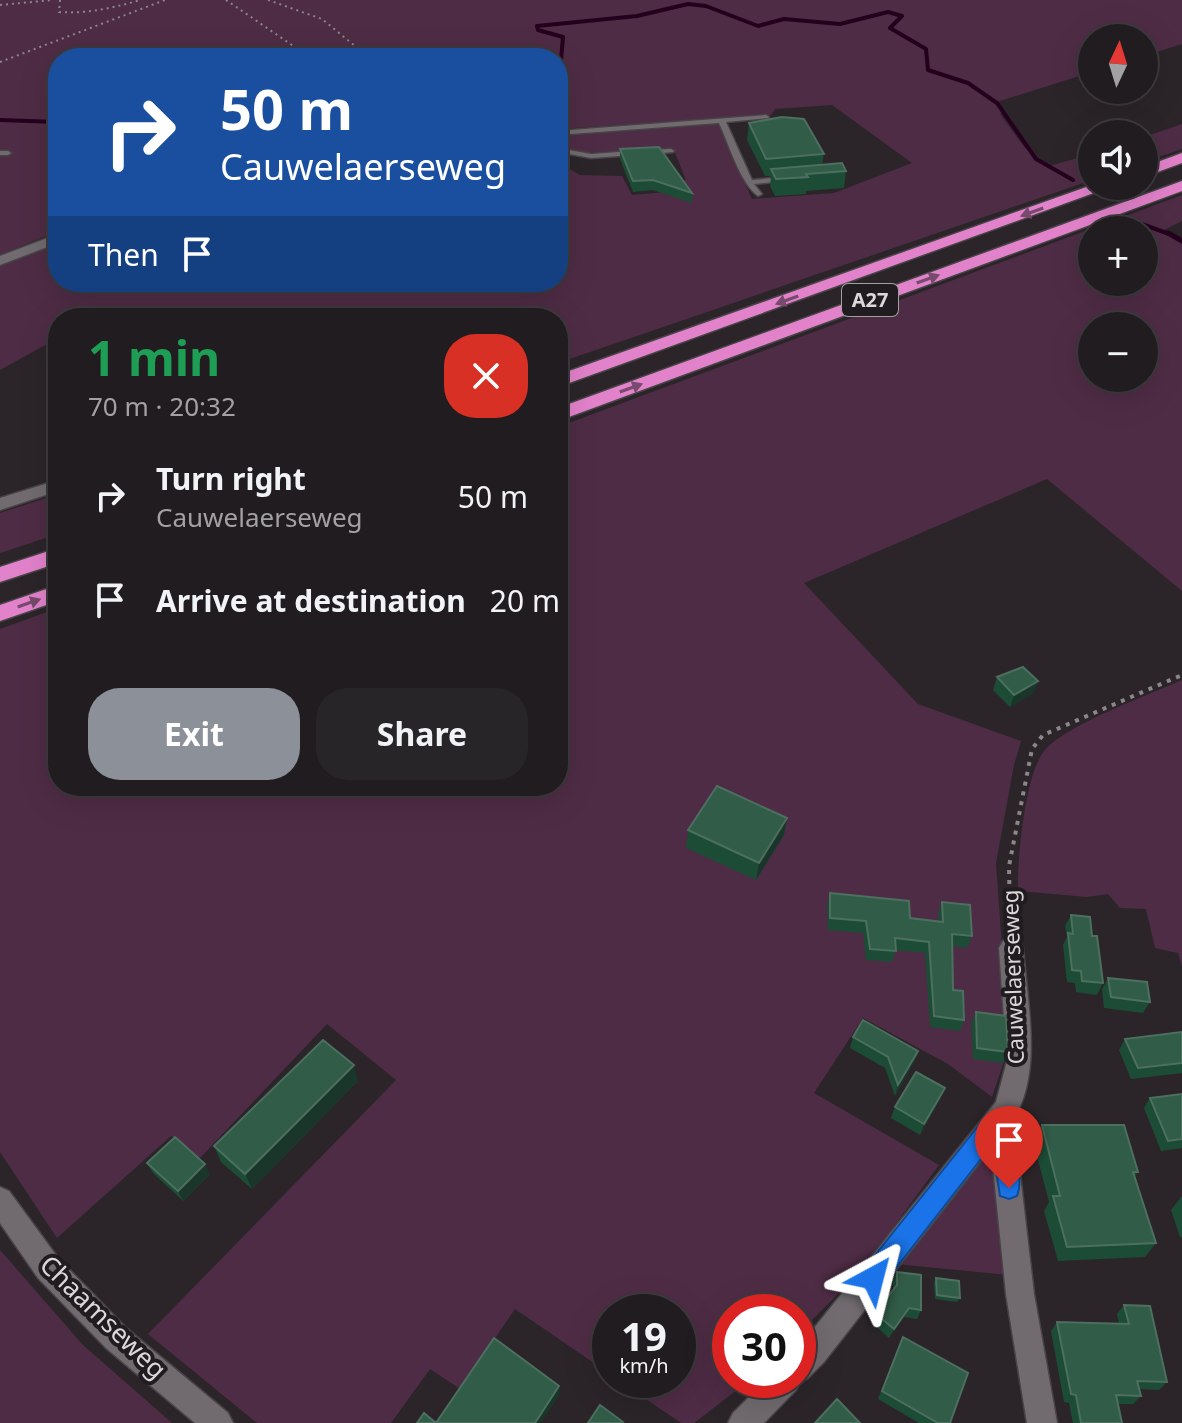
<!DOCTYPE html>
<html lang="en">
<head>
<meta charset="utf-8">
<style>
  body { margin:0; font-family:"Noto Sans",sans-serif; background:#282528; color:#f1f3f6; height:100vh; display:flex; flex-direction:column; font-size:30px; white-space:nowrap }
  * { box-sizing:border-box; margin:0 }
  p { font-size:26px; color:#a2a1a4 }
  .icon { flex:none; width:44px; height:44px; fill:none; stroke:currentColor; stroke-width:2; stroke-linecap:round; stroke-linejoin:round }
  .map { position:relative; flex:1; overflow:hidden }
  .panel { position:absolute; left:48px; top:308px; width:520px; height:488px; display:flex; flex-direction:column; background:#201c1f; border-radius:32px; box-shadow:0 8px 32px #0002,0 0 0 2px #3d3a3d }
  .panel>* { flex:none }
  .top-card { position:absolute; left:48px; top:48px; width:520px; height:244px; border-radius:32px; box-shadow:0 8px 32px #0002,0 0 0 2px #3d3a3d; background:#1a4fa0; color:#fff; overflow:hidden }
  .needle { width:52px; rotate:4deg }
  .fabs { position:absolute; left:1078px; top:24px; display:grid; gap:16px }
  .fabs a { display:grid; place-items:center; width:80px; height:80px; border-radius:50%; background:#201c1f; box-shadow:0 8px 32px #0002,0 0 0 2px #3d3a3d; font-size:40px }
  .speed { position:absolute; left:592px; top:1294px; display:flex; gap:16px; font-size:40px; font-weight:700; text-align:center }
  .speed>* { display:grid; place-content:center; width:104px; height:104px; border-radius:50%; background:#201c1f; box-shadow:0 8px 32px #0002,0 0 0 2px #3d3a3d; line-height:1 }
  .speed small { font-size:20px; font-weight:400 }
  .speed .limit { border:12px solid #d22; background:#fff; color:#111 }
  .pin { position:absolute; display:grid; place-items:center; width:68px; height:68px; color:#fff; margin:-82px -34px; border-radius:50% 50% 50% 0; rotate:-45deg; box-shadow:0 0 8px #0007 }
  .pin .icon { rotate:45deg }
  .me { position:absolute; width:88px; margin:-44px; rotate:38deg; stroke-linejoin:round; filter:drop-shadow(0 0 6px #0008) }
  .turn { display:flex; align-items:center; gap:28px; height:168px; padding:0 40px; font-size:36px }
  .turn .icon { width:104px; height:104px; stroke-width:2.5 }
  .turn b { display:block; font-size:56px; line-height:68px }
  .then { display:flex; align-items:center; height:76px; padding:0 40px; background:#0003; gap:16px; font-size:30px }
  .round { display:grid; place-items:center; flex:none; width:84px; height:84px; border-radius:32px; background:#282528 }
  .overview { display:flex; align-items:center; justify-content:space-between; height:136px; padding:0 40px }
  h1 { font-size:48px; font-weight:700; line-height:60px; color:#1e9e55 }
  .action { display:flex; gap:16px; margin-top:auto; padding:16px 40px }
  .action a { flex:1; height:92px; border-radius:32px; background:#8c9099; color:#fff; font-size:32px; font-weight:700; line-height:92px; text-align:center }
  .action a+a { background:#282528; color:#f1f3f6 }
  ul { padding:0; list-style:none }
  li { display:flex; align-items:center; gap:24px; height:104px; padding:0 40px }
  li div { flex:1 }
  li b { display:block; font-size:30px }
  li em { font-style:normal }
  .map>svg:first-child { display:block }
  .green { fill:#4e2c45; fill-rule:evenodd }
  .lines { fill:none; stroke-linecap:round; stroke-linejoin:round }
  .stream-far1 { stroke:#25001e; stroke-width:4 }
  .stream { stroke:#25001e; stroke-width:5 }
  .service-casing { stroke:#474346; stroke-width:3 }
  .minor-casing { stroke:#474346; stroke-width:3 }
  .motorway-casing { stroke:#474346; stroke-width:3 }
  .path-far2 { stroke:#8b8689; stroke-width:2; stroke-dasharray:2 4; stroke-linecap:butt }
  .path-far1 { stroke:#8b8689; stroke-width:4; stroke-dasharray:4 6; stroke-linecap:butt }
  .path { stroke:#8b8689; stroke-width:5; stroke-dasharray:5 8; stroke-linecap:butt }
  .service { fill:#716b6f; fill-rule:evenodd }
  .minor { fill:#716b6f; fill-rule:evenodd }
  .motorway { fill:#e282cb; fill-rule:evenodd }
  .wall { fill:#1c4c36 }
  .shaded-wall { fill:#1a362a }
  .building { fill:#315c48; stroke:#4c6f5f; stroke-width:2 }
  .oneway { fill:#784a6d }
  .route { fill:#1a73e8; stroke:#114b97; stroke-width:2 }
  .labels { text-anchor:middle; stroke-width:8; stroke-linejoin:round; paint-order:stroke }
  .shield { fill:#211c20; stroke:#a3a0a2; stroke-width:2 }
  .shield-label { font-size:20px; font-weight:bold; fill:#dbd8da }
  .street-label { font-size:22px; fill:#dbd8da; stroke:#211c20 }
  .near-street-label { font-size:26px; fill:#dbd8da; stroke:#211c20 }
</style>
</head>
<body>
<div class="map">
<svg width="1182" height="1423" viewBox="0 0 1182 1423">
  <rect width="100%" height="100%" fill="#2b2529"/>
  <path class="green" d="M0,0h1182v44l-38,12v-18h-52v34l-95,30 7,9 -4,3 24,33 25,19 43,-12v26l-534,183v-45l-458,-2 -42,2v20l-58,32v-105l58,-24v41h500v-120l22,13 42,1 10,19 46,-4 -4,-10 12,-1 -13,-32 -94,5 -21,-5v-12l161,-12 33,75 82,-6 78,-30 -80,-58 -57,4 -4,6 -213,14v-71h-500v173l-58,24z
    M1182,124v25l-38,13v-25z
    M1182,195v26l-18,9 18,9v352l-135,-112 -243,104 114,121 103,37 -7,24 -18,98 13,183 -17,51 -44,-33 -85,-46 -49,75 125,72 -77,105 -64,64v-22h-68v68h20l-56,43h-13l-63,-43h60v-68h-68v62l-95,-65 -55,80 -30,-20 -39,54h-134l-109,-89 248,-254 -69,-56 -128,135 -28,-23 -114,102 -57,-86v-523l58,-21v178h500v-359zM1092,230h52v52h-52zM1092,326h52v52h-52z
    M58,494v40l-58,19v-40z
    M1182,680v286l-4,-13 -23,-5 -9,-39 -26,-1 -12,-14 -21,3 -69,-6c-1,-31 7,-117 26,-140 23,-27 103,-55 138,-71z
    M987,1152l6,2 16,121 -114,-11z
    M0,1250l83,95 89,78h-172z"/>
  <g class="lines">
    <path class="stream-far1" d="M558,61l3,-1 2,-23 -25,-7 -1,-4 100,-10 51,-12 18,2 52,20 26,-7 56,5 48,-12 14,4 -12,12 36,21 2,21 40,13 29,20 39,56 37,21
      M0,120l58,2
      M1139,223l33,12"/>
    <path class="stream" d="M1168,233l14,8"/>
    <g class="service-casing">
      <path id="service" d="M766,115l3,2 -1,1 -42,4 26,58 32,-3 4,2 -4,2 -30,3 8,10 -4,2c-18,-13 -29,-52 -39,-73l-161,12v-4z
        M558,148l33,6 42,-3 3,2 -3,2 -42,3 -33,-6z
        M671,149l3,2 -1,1 -23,2 -3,-2 3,-2z
        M0,151h8l3,2 -3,2h-8z"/>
    </g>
    <g class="minor-casing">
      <path id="minor" d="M58,234v9l-58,22v-9z
        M58,480v11l-58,19v-12z
        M1011,938l8,3 4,7c4,56 22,131 -15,179l8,13 18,154 23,129h-30l-21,-129 -15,-146 -167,214 -16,16 -8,4 -4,8 -32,33h-36l5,-10 33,-33h32v-32l198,-246 11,-41 -8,-113 4,-7z
        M0,1187l9,4 49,67 68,70 102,85 5,10h-38l-89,-75 -68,-70 -38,-55z"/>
    </g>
    <g class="motorway-casing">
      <path id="motorway" d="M1182,153v10l-38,14v-10z
        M1182,181v10l-624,230v-13z
        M1092,185l21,1 -555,201v-12z
        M58,548v15l-58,19v-15z
        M58,585v16l-58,20v-16z"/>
    </g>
    <path class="path-far2" d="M60,0l-1,12c28,2 54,-4 81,-12
      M226,0l85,58
      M268,0l54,19 44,36 27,3
      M0,5l53,-5
      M0,62l165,-62"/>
    <path class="path-far1" d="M1010,924l-1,-58 23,-117 11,-14 139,-60"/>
    <path class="path" d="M1010,922v8"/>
    <use href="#service" class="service"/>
    <use href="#minor" class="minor"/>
    <use href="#motorway" class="motorway"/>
  </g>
  <path class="wall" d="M749,123l75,31 -2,11 24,6 -2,17 -38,3v3l-31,2 -5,-10 1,-10h-6l-18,-36z
    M620,149l72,44v10l-39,-13 -20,2 -13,-33z
    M997,677l37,16 -24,14 -17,-17z
    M787,818l-3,17 -28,45 -70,-32 2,-18z
    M830,893l80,25 29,3 -1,-7 4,-12 30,34 -5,12 -15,-2 1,44 11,30 -4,11 -30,-4 -5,-74 -29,-3 -4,12 -26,-2 -3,-27 -35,-3 -1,-25z
    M1071,915l21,21 11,47 -6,12 -21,-3 -1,-9 -8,-1 -4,-37 4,-8 -2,-11z
    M1108,978l42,24 -7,11 -39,-5 -2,-19z
    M976,1012l32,40 -5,11 -30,-4 -2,-36z
    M1182,1032v41l-51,6 -12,-29 6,-11z
    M853,1037l65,14 -4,11 -19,34 -10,-28 -35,-20z
    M358,1081l-106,108 -31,-27 -7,-16z
    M1182,1094v54l-21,3 -17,-43 6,-10z
    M940,1099l-20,36 -29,-17 4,-11z
    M1042,1125l96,47 -3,4 21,67 -11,14 -87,4 -14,-50 5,-9 -16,-61z
    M147,1163l63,11 -27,27 -30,-28z
    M1182,1196v41h-2l-9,-27z
    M897,1272l24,38 -4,9 -13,-2 -15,21 -18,-16 4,-9 18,-23v-9z
    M936,1278l24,20 -3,4 -22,-3 -1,-16z
    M1124,1305l43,77 -8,8 -20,-1 2,7 -8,8h-15l4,19h-49l-4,-20 -5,-1 -13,-71 6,-9 62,2 -2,-10z
    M903,1337l47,86h-31l-41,-24z"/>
  <path class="shaded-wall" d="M1038,681l-4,12 -24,14 4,-12z
    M787,818l-3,17 -28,45 3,-17z
    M918,1051l-4,11 -19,34 3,-11z
    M354,1065l4,16 -106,108 -7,-15z
    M945,1088l-5,11 -20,36 4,-11z
    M205,1164l5,10 -27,27 -5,-10z
    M909,1308l-5,9 -15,21 5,-9z
    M559,1386l1,8 -19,29h-6z"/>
  <path class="building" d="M782,117l22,2 20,35 -58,5 -17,-36z
    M659,147l33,46 -39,-13 -20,1 -13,-32z
    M842,163l4,8 -40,3 2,3 -32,2 -5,-10z
    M1023,667l15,14 -24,14 -17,-18z
    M717,786l70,32 -28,45 -71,-33z
    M830,893l79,8 1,17 33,4 -1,-20 28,3 2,31 -20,-2 1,56 10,1 1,29 -30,-4 -5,-74 -34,-4 1,13 -26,-2 -4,-28 -36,-3z
    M1071,915l19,2 2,19h5l6,47 -21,-2 -1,-10 -9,-1 -4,-37 5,1z
    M1108,978l39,4 3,20 -39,-5z
    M976,1012l30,4 2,36 -31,-4z
    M863,1020l55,31 -20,34 -10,-28 -35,-20z
    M1182,1032v31l-44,5 -13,-29z
    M323,1040l31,25 -109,109 -31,-28z
    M916,1072l29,16 -21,36 -29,-17z
    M1182,1094v45l-14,2 -18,-43z
    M1042,1125h82l14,47h-5l23,71 -89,4 -14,-51h7z
    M175,1137l30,27 -27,27 -31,-28z
    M897,1272l24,3v35l-12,-2 -15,21 -19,-16 22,-28z
    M936,1278l23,3 1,17 -23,-3z
    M1124,1305l26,1 17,76 -30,-1 4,15 -25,-1 6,28h-41l-5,-28 -5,-1 -14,-72 72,2z
    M903,1337l65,36 -18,50h-12l-56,-32z
    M494,1338l65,48 -24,37h-118l7,-10 12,10z
    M837,1399l23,24h-45z
    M600,1405l23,17 -1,1h-34z"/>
  <defs><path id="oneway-solid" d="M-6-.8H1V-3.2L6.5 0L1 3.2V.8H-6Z" transform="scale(2)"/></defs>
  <g class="oneway">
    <use href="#oneway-solid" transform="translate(1032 212) rotate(160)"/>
    <use href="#oneway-solid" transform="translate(928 279) rotate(-20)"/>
    <use href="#oneway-solid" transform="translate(787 300) rotate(160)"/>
    <use href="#oneway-solid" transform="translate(631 388) rotate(-20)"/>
    <use href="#oneway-solid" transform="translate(29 603) rotate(-19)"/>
  </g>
  <path class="route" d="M991,1117c8,3 15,8 20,15 8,11 11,53 6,64l-8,3 -9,-3 -8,-51 -110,141 -9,4 -9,-4 -3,-8 3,-9 119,-149z"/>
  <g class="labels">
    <rect class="shield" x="842" y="284" width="56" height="32" rx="6"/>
    <g class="shield-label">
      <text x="870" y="307">A27</text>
    </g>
    <g class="street-label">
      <text transform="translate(1013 977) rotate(-92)" y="8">Cauwelaerseweg</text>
    </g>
    <g class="near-street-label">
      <text transform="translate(103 1317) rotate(44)" y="9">Chaamseweg</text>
    </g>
  </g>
</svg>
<div class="fabs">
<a><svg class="needle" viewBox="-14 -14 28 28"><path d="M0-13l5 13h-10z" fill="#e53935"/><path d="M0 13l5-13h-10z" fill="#a2a1a4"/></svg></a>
<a><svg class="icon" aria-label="sound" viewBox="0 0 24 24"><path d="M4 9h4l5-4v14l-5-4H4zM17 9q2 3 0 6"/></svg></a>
<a>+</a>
<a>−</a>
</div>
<div class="speed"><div>19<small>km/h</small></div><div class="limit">30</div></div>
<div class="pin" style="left:1009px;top:1188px;background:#d93025"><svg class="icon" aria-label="arrive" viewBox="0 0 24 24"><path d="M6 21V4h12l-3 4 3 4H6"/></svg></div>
<svg class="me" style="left:873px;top:1278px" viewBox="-20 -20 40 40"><path d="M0-17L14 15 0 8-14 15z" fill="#1a73e8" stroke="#fff" stroke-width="4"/></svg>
<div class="top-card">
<div class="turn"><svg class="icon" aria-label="right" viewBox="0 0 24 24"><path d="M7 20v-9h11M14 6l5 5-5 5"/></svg><div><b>50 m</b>Cauwelaerseweg</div></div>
<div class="then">Then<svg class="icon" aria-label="arrive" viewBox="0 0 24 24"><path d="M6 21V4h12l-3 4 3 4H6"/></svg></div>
</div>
<section class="panel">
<div class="overview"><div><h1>1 min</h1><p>70 m · 20:32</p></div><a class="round" style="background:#d93025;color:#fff"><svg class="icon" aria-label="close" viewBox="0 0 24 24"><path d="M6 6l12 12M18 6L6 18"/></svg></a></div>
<ul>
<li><svg class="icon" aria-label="right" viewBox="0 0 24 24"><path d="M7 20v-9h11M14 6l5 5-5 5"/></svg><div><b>Turn right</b><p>Cauwelaerseweg</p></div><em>50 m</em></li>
<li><svg class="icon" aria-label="arrive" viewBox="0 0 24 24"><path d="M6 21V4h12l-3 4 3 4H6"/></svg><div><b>Arrive at destination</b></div><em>20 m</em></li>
</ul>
<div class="action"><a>Exit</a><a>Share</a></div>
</section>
</div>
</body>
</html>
